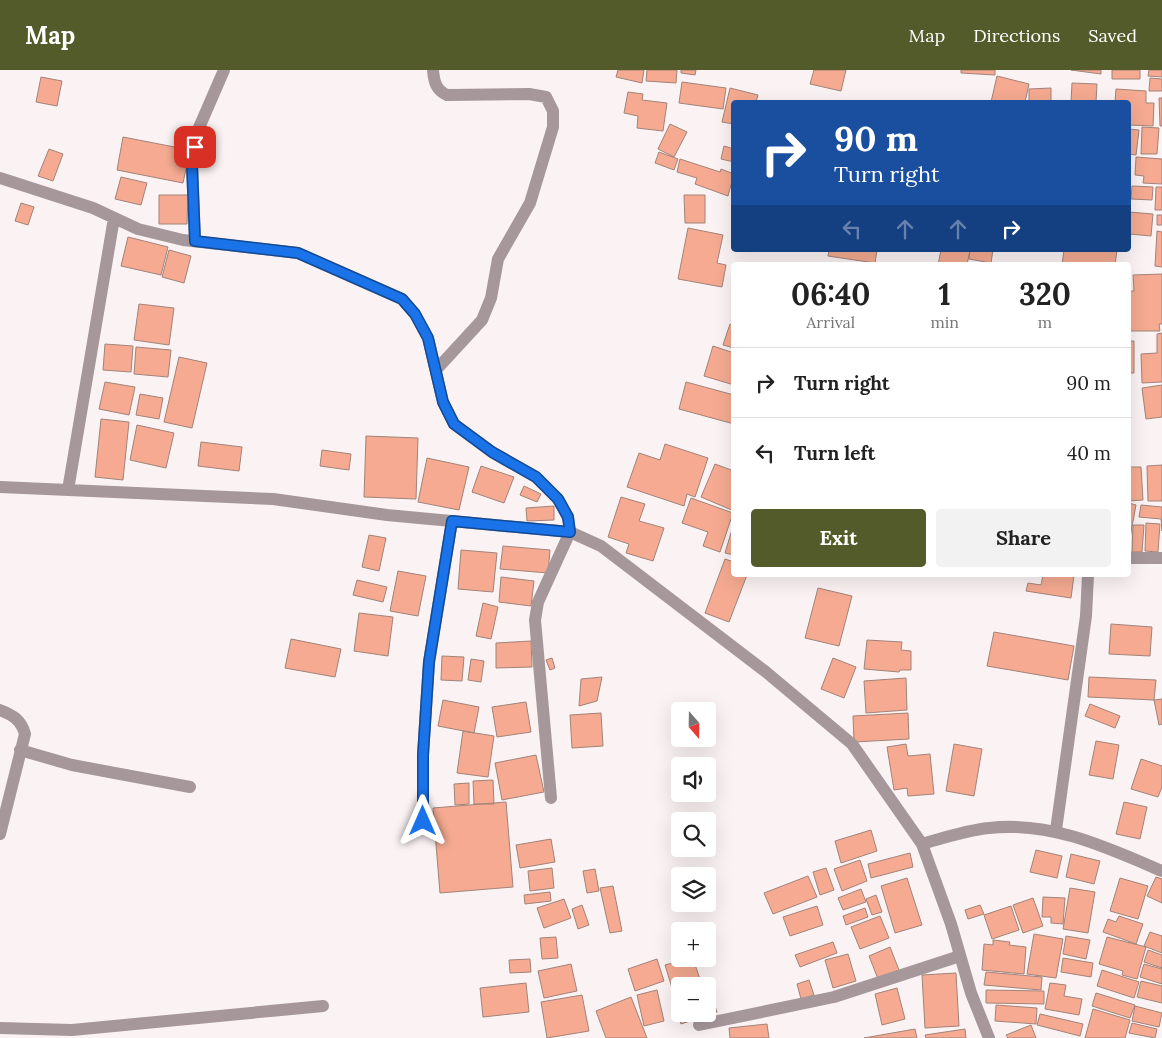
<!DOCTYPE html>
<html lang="en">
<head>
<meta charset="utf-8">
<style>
  body { margin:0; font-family:Lora,serif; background:#f2f2f2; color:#222; height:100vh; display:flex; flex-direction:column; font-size:19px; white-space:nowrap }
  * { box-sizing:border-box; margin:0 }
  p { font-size:16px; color:#767676 }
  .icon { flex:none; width:28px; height:28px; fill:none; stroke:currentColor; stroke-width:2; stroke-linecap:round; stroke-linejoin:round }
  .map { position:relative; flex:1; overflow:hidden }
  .sheet { position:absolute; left:731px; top:192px; width:400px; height:315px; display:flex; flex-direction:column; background:#fff; border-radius:5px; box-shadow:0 5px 20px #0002 }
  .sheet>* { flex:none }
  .banner { position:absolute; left:731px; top:30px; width:400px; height:152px; border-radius:5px; box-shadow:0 5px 20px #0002; background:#1a4fa0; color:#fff; overflow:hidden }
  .needle { width:32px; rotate:160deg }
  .controls { position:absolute; left:671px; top:632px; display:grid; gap:10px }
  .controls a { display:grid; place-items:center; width:45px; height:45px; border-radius:5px; background:#fff; box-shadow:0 5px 20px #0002; font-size:25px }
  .pin { position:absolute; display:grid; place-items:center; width:42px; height:42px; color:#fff; margin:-21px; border-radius:10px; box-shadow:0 2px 8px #0006 }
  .me { position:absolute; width:55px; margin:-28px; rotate:0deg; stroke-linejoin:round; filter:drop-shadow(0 0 4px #0008) }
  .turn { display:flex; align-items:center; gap:18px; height:105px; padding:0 20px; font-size:22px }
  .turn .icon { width:65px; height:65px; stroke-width:2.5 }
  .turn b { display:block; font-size:35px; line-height:42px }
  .lanes { display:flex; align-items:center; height:48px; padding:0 20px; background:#0003; justify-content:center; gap:25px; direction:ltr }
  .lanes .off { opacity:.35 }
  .eta { display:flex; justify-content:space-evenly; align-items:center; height:85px; text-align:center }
  .eta b { font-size:30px; font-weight:700; line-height:35px }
  .primary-button { display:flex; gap:10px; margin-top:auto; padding:10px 20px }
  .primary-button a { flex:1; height:58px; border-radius:5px; background:#525b29; color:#fff; font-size:20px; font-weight:700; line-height:58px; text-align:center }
  .primary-button a+a { background:#f2f2f2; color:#222 }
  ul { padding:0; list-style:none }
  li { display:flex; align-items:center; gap:15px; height:70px; padding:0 20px; border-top:1px solid #e0e0e0 }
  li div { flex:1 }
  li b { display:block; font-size:19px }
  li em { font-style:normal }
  header { display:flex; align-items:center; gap:30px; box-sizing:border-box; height:70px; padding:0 25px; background:#525b29; color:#fff }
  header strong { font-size:24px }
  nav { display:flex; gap:28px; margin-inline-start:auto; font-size:18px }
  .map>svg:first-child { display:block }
  .building { fill:#f5aa91; stroke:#a28379 }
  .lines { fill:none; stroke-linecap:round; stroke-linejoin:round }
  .minor { stroke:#a6979b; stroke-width:12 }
  .route-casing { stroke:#114b97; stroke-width:12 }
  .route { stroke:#1a73e8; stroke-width:9 }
</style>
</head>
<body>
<header>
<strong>Map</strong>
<nav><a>Map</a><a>Directions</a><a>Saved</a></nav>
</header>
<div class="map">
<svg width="1162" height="968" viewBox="0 0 1162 968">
  <rect width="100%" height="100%" fill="#fbf3f3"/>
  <path class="building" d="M618,0h26l-2,13 -26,-6z
    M647,0h30l-1,13 -30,-2z
    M681,0h15l-1,5 -14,-2z
    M814,0h32l-5,21 -31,-7z
    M961,0h34v5l-34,-2z
    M1071,0h30v4z
    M1112,0h28v9h-28z
    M1149,0h13v7l-14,-1z
    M997,6l32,8 -4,18h-34z
    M41,7l21,4 -5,25 -21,-4z
    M1150,8l12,1v12h-13z
    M682,12l44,6 -3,21 -44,-6z
    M1072,13l25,1 -1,18h-25z
    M730,18l28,7 -2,7h-22v22l-12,-2z
    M1051,18v14h-22v-13z
    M1116,19l30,2v12h8l-1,23 -24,-1v-23h-14z
    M628,22l15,2 -1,6 25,3 -4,28 -26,-3 1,-12 -14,-3z
    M1159,28h3v28h-2z
    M670,54l17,8 -13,25 -16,-8z
    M1142,57l17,1 -2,26h-16z
    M1129,59l10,1 -3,25 -7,-1z
    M123,67l67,13 -7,33 -66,-13z
    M724,76l10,3v13l-13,-3z
    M49,79l14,5 -10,27 -15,-5z
    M659,82l19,7 -4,11 -19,-7z
    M1136,87l26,2v25l-19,-1 1,-7 -9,-1z
    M680,89l40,13 1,-3 13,5 -6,22 -33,-12 2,-6 -20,-6z
    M121,107l26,6 -6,22 -26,-6z
    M1132,116l21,1 -1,13 -21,-1z
    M1156,117h6v23h-7z
    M159,125h29l-1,29h-28z
    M684,125h21v28h-20z
    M21,133l13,4 -6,18 -13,-4z
    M1129,142l24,2 -2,22 -22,-2z
    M1157,145h5v10h-5z
    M688,158l35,7 -6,28 9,2 -4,22 -44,-8z
    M1157,161l5,1v35l-7,-1z
    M128,167l40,10 -7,28 -40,-9z
    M169,180l22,6 -7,27 -22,-6z
    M829,180h48l-2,13 -47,-7z
    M941,180h29l-3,15h-29z
    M970,180h23l-2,13 -22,-4z
    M1064,180h53l-2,15h-53z
    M1162,204v50h-3l1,7h-31v-40h5l-1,-16z
    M139,234l35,4 -5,37 -35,-5z
    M730,254l4,2v22l-11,-3z
    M1162,263v49l-20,1 -1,-29 16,-1v-19z
    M1129,271h5v32h-5z
    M105,274l28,2 -2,26 -28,-2z
    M713,276l21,7v32l-30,-9z
    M136,277l35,3 -3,27 -34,-3z
    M179,287l28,6 -15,65 -28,-6z
    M105,312l30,5 -6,28 -30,-6z
    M686,312l48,13v29l-55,-15z
    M1162,315v32l-16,2 -4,-31z
    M140,324l23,4 -4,21 -23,-4z
    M101,349l28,3 -6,58 -28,-3z
    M137,355l37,8 -8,35 -36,-8z
    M366,366l52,2 -2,61 -52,-2z
    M201,372l41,5 -3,24 -41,-5z
    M665,374l43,14 -13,39 -8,-3 -3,12 -57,-19 12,-34 21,7z
    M322,380l29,4 -2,16 -29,-4z
    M427,388l42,9 -10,43 -41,-8z
    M715,394l19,7v40l-33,-14z
    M1162,395v36h-14l-1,-35z
    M481,396l33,11 -10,26 -32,-11z
    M1129,397h12l2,33 -14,1z
    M524,416l17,8 -4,8 -17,-7z
    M621,427l24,7 -6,17 25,7 -11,33 -27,-8 3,-9 -21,-7z
    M691,428l42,15 -13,39 -17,-6 5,-14 -26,-9z
    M1129,433l7,2 -7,38z
    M1141,435l21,2v24l-1,-12 -22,-2z
    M554,436v14l-27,1 -1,-13z
    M734,453v32l-9,-2z
    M1146,453l14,1 -2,28 -13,-1z
    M1133,455h11l-2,27h-10z
    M369,465l17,3 -7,33 -17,-4z
    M503,476l47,4 -2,23 -48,-4z
    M461,480l36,3 -4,39 -35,-3z
    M725,489l9,3v13h13l-18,47 -24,-9z
    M398,501l28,5 -8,40 -28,-5z
    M1043,505h31l-3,23 -45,-7 2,-8 13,2z
    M501,507l33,4 -3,25 -32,-4z
    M357,510l30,7 -4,15 -30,-7z
    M818,518l34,8 -13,50 -34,-8z
    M483,533l15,4 -7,32 -15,-3z
    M359,543l34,4 -5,39 -34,-5z
    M1111,554l41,3 -2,29 -41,-2z
    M994,562l80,14 -6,34 -81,-14z
    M291,569l50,10 -6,28 -50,-9z
    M867,570l35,2 -1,8 10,1v19h-11l-1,2 -35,-3z
    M531,571l1,26 -36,1v-25z
    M442,586l22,1 -2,24 -21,-1z
    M552,588l3,10 -5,2 -4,-10z
    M833,588l23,9 -12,31 -23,-9z
    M471,589l13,2 -3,21 -13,-2z
    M602,607l-5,24 -18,5 2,-27z
    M1089,607l67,3 -2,20 -66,-3z
    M906,608l1,32 -41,3 -2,-32z
    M1162,629v25l-3,1 -5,-25z
    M443,630l36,7 -5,26 -36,-7z
    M526,632l5,30 -34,5 -5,-30z
    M1090,634l30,12 -5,12 -30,-12z
    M601,643l2,33 -31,2 -2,-33z
    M908,643l1,26 -55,3 -1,-26z
    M463,661l31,5 -6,41 -31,-4z
    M1096,671l23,4 -6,34 -24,-4z
    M906,674l2,12 22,-2 4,40 -26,2 -1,-8 -13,2 -7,-43z
    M954,674l28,5 -8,47 -28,-5z
    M536,685l8,37 -42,8 -7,-37z
    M1141,689l21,7v21l-4,10 -27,-8z
    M493,710l1,24h-20l-1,-23z
    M469,713v21l-14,1 -1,-21z
    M506,732l7,85 -73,6 -7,-85z
    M1124,732l23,5 -7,32 -24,-5z
    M871,760l6,21 -36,12 -6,-22z
    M551,769l4,23 -35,6 -4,-23z
    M1036,780l26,6 -5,22 -27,-6z
    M910,783l3,14 -42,11 -3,-14z
    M1071,784l29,7 -6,23 -28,-7z
    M860,790l7,21 -25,10 -8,-22z
    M552,798l2,20 -24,3 -2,-20z
    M826,798l8,22 -14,5 -7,-23z
    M595,799l4,22 -12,2 -4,-22z
    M808,806l9,21 -44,17 -9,-21z
    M1156,807l6,2v24l-15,-7z
    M907,808l15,47 -27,8 -14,-47z
    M1120,808l28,8 -10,33 -28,-8z
    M613,816l9,45 -12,2 -10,-45z
    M1070,818l25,4 -7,41 -25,-4z
    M861,819l5,13 -23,8 -5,-12z
    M550,822l1,9 -26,3 -1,-9z
    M876,825l6,17 -10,3 -6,-16z
    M1043,827l22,1 -2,26 -12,-1v-6h-9z
    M1033,828l10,28 -20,7 -10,-28z
    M564,829l7,19 -27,10 -7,-20z
    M582,835l7,20 -11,4 -6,-20z
    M980,835l4,9 -16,5 -3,-9z
    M817,836l6,19 -33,11 -7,-19z
    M1011,836l8,24 -27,9 -8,-24z
    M865,838l3,9 -22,8 -3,-9z
    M880,846l9,22 -29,11 -9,-22z
    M1119,846l24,8 -7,20 -33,-12 5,-13 8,3z
    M1150,862l12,4v17l-18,-7z
    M1034,864l29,5 -7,39 -29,-4z
    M1066,866l24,4 -4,19 -23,-5z
    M556,867l2,21 -16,1 -2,-21z
    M1107,867l39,10 -9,32 -15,-4 1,-4 -24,-7z
    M993,870l17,2 -1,3 17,2 -2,27 -42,-4 2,-26 9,1z
    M833,872l4,11 -37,14 -5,-12z
    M890,877l9,23 -21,9 -9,-23z
    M1148,880l14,5v13l-18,-6z
    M848,884l8,27 -23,7 -8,-28z
    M1063,888l30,5 -2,14 -30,-5z
    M530,889l1,13 -21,1 -1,-13z
    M657,889l7,22 -29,10 -7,-22z
    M686,889h7l7,20 -28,9 -7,-23z
    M571,894l6,27 -33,7 -6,-27z
    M1144,894l18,5v15l-22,-7z
    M1102,900l37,12 -5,16 -37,-12z
    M986,902l56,5 -1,13 -57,-5z
    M956,903l3,53 -34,2 -3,-53z
    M809,910l5,15 -13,4 -4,-15z
    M1141,911l21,5v17l-25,-6z
    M526,913l3,29 -46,5 -3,-29z
    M1050,913l16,2 -2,11 18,3 -3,16 -34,-6z
    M708,915l9,27 -36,12 -9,-27 8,-3v20h28v-28h-3z
    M897,918l8,31 -23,6 -7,-31z
    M657,920l7,31 -20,5 -7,-31z
    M986,920l58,1v13l-58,-1z
    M1096,923l39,12 -5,13 -38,-12z
    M582,925l7,36 -42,7 -6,-36z
    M631,927l16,41h-41l-10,-27z
    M996,935l41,3 -1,16 -41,-3z
    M1135,936l27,7 -3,14 -27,-6z
    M1093,939l37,11 -5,18h-40z
    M1040,944l43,10 -3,12 -43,-11z
    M1132,953l25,6 -2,9 -26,-5z
    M767,954l2,14h-39l-1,-10z
    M1031,955l5,13h-28l-2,-3z
    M915,959l2,9h-53z
    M965,959l1,9h-40l-1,-3z"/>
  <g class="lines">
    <path class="minor" d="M433,0c1,12 3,20 14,25l82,-1 17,3 7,14v16l-23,76 -32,56 -7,39 -9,22 -46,50
      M0,108l93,30 45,21 45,11 115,13 104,46 13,15 13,24 15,64 11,22 38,28 44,25 22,22 10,18 2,15 -32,70 -3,18 16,178
      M195,171l-3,-76 6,-35 26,-60
      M0,417l273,12 114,16 183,17 31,14 165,126 86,72 70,100 29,80 20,69 18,45
      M68,420l46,-272
      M1129,488h33
      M0,640c13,5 21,10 25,24l-25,100
      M20,680l52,15 118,22
      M423,751v-66l6,-93 23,-141
      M1056,760l30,-214 2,-41
      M922,774c21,-6 45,-14 67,-16 62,-7 117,19 173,43
      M699,955l135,-28 126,-41
      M0,958l72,2 251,-24"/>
  </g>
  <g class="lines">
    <g class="route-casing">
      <path id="route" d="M195,77l-3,18 3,76 103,12 104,46 13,15 13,24 15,64 11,22 38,28 44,25 22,22 10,18 2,15 -118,-11 -23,141 -6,93v66"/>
    </g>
    <use href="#route" class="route"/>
  </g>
</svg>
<div class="controls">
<a><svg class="needle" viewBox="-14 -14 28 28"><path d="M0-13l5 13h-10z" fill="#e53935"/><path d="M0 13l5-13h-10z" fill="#767676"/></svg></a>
<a><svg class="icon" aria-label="sound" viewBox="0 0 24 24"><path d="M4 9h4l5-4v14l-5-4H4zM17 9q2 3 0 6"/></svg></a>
<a><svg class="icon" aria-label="search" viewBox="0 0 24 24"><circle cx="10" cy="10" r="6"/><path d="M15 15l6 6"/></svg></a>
<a><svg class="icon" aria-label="layers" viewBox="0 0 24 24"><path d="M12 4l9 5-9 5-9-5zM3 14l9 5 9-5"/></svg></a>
<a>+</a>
<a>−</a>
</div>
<div class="pin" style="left:195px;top:77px;background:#d93025"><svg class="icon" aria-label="arrive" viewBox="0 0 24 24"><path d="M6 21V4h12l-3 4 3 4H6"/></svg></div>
<svg class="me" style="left:423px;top:751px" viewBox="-20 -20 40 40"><path d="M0-17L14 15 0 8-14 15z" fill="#1a73e8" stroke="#fff" stroke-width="4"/></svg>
<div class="banner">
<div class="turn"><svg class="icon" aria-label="right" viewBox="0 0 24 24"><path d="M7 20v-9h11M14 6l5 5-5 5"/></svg><div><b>90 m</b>Turn right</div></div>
<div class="lanes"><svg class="icon off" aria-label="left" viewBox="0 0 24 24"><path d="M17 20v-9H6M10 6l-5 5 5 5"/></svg><svg class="icon off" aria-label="ahead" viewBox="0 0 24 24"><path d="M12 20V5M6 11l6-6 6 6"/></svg><svg class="icon off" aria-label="ahead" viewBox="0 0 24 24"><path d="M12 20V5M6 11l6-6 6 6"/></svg><svg class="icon" aria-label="right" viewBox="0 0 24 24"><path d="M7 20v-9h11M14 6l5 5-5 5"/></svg></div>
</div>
<section class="sheet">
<div class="eta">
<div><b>06:40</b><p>Arrival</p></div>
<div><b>1</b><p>min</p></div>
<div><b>320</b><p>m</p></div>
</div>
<ul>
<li><svg class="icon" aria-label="right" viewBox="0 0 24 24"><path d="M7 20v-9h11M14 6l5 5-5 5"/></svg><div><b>Turn right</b></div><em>90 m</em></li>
<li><svg class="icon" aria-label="left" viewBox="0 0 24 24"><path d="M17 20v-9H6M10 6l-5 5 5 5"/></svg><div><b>Turn left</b></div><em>40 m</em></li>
</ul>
<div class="primary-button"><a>Exit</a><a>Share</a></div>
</section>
</div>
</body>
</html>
